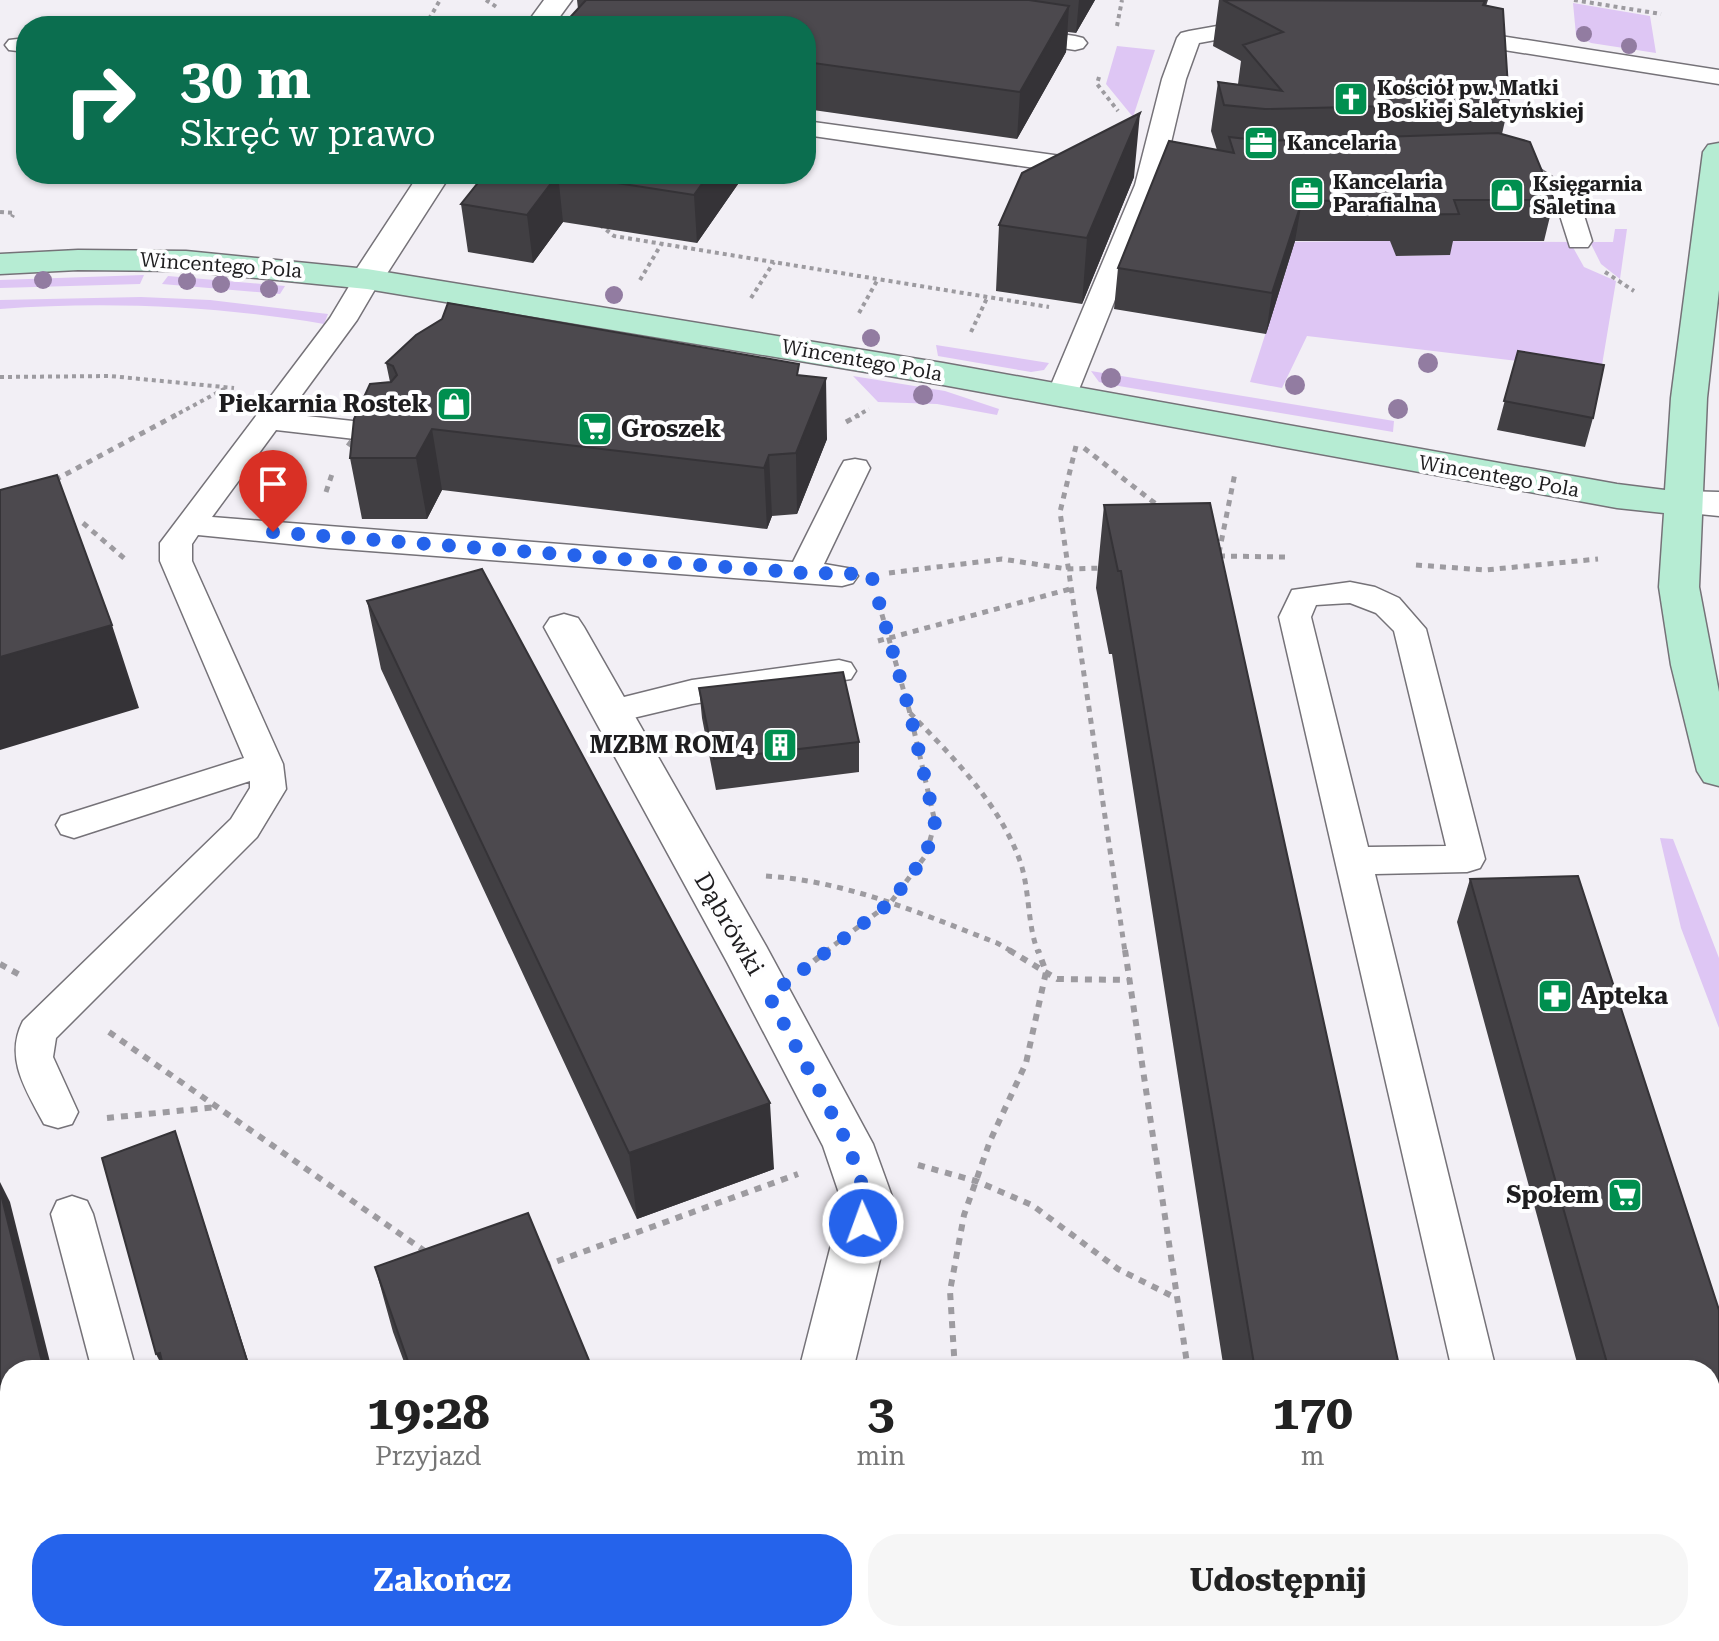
<!DOCTYPE html>
<html lang="pl">
<head>
<meta charset="utf-8">
<style>
  body { margin:0; font-family:"Roboto Serif",serif; background:#f6f6f6; color:#222; height:100vh; display:flex; flex-direction:column; font-size:30px; white-space:nowrap }
  * { box-sizing:border-box; margin:0 }
  p { font-size:26px; color:#767676 }
  .icon { flex:none; width:44px; height:44px; fill:none; stroke:currentColor; stroke-width:2; stroke-linecap:round; stroke-linejoin:round }
  .map { position:relative; flex:1; overflow:hidden }
  .side { position:absolute; left:0px; top:1360px; width:1720px; height:282px; display:flex; flex-direction:column; background:#fff; border-radius:32px 32px 0 0; box-shadow:0 2px 6px #0004 }
  .side>* { flex:none }
  .banner { position:absolute; left:16px; top:16px; width:800px; height:168px; border-radius:32px; box-shadow:0 2px 6px #0004; background:#0b6e4f; color:#fff; overflow:hidden }
  .pin { position:absolute; display:grid; place-items:center; width:68px; height:68px; color:#fff; margin:-82px -34px; border-radius:50% 50% 50% 0; rotate:-45deg; box-shadow:0 0 8px #0007 }
  .pin .icon { rotate:45deg }
  .me { position:absolute; width:88px; margin:-44px; rotate:358deg; stroke-linejoin:round; filter:drop-shadow(0 0 6px #0008) }
  .turn { display:flex; align-items:center; gap:28px; height:168px; padding:0 32px; font-size:36px }
  .turn .icon { width:104px; height:104px; stroke-width:2.5 }
  .turn b { display:block; font-size:56px; line-height:68px }
  .eta { display:flex; justify-content:space-evenly; align-items:center; height:136px; text-align:center }
  .eta b { font-size:48px; font-weight:700; line-height:56px }
  .primary-button { display:flex; gap:16px; margin-top:auto; padding:16px 32px }
  .primary-button a { flex:1; height:92px; border-radius:32px; background:#2563eb; color:#fff; font-size:32px; font-weight:700; line-height:92px; text-align:center }
  .primary-button a+a { background:#f6f6f6; color:#222 }
  .map>svg:first-child { display:block }
  .green { fill:#dec6f4 }
  .lines { fill:none; stroke-linecap:round; stroke-linejoin:round }
  .lane-casing { stroke:#757278; stroke-width:3 }
  .street-casing { stroke:#757278; stroke-width:3 }
  .secondary-casing { stroke:#757278; stroke-width:3 }
  .path-far2 { stroke:#9d9ba0; stroke-width:4; stroke-dasharray:4 4; stroke-linecap:butt }
  .path-far1 { stroke:#9d9ba0; stroke-width:5; stroke-dasharray:6 6; stroke-linecap:butt }
  .path { stroke:#9d9ba0; stroke-width:6; stroke-dasharray:7 7; stroke-linecap:butt }
  .lane { fill:#fff; fill-rule:evenodd }
  .street { fill:#fff; fill-rule:evenodd }
  .secondary { fill:#b6ecd3; fill-rule:evenodd }
  .path-bridge { stroke:#9d9ba0; stroke-width:5; stroke-dasharray:6 6; stroke-linecap:butt }
  .tree { fill:#927ca1 }
  .wall { fill:#413f43 }
  .shaded-wall { fill:#353337 }
  .building { fill:#4c494e; stroke:#353337; stroke-width:2 }
  .route { stroke:#2563eb; stroke-width:14; stroke-dasharray:0 25.2 }
  .labels { text-anchor:middle; stroke-width:8; stroke-linejoin:round; paint-order:stroke }
  .far-poi-label { font-size:20px; font-weight:bold; fill:#1e1d1f; stroke:#fefeff; text-anchor:start }
  .far-street-label { font-size:20px; fill:#1e1d1f; stroke:#fefeff }
  .poi-label { font-size:24px; font-weight:bold; fill:#1e1d1f; stroke:#fefeff; text-anchor:end }
  .street-label { font-size:24px; fill:#1e1d1f; stroke:#fefeff }
</style>
</head>
<body>
<div class="map">
<svg width="1719" height="1641" viewBox="0 0 1719 1641">
  <rect width="100%" height="100%" fill="#f2eff5"/>
  <path class="green" d="M1573,3l77,13 6,37 -65,-10 -15,-8z
    M1117,46l38,4 -22,67 -27,-33z
    M1615,229h12l-7,50 -19,-15 -11,-22h23z
    M1392,241l5,15 53,-1 -5,-14 125,1 14,25 32,14 -15,90 -294,-35 -25,52 -32,-6 41,-128 -19,-12z
    M144,275l-4,9 -140,4v-8z
    M168,276l117,10 -5,8 -118,-10z
    M141,297l69,3 118,14 -4,10c-107,-18 -216,-23 -324,-15v-9z
    M936,345l113,18 -5,7 -13,2 -93,-16z
    M1091,371l303,50 -1,11 -286,-48 -8,-2z
    M853,376l92,15 54,18 -2,6 -60,-11 -59,-2z
    M1660,838l13,1 46,119v70l-38,-100z"/>
  <g class="lines">
    <g class="lane-casing">
      <path id="lane" d="M1262,18l8,2 4,5 -4,5 -71,13 -13,36 -25,106 -85,212 -5,6 -10,3 -10,-3 -5,-6 89,-212 27,-106 15,-41 4,-5 8,-2z
        M1019,28l56,8 8,2 4,5 -4,5 -8,2 -64,-10 -4,-5 4,-5z
        M1456,29l263,41v14l-271,-43 -4,-5 4,-5z
        M26,38v14l-17,-2 -4,-5 4,-5z
        M806,121l277,38 9,3 4,5 -4,5 -9,3 -277,-40z
        M1506,158l29,8 42,27 15,48 -4,6h-18l-14,-44 -39,-27 -20,-5 -4,-5 4,-5z
        M367,271l10,2 4,6 -24,41 -69,94 102,11 11,3 4,6 -4,6 -11,3 -114,-13 -64,87 581,45 47,-94 4,-7 11,-2 11,2 4,7 -46,96 29,5 5,7 -5,7 -11,3 -513,-38 -131,-13 -6,9v17l91,203 3,25 -29,48 -201,201 -3,19 25,55 -6,12 -14,4 -14,-4c-18,-34 -40,-66 -21,-103l208,-202 19,-31v-7l-176,57 -13,-4 -5,-9 5,-9 183,-58 -84,-197v-18l170,-225 27,-45z
        M1350,582l25,5 24,11 27,31 59,230 -5,9 -13,4 -92,2 121,496h-44l-173,-753 13,-27zM1350,603l26,10 18,18 52,215 -78,1 -57,-230 5,-12z
        M839,660l12,3 5,8 -5,8 -159,25 -80,19 -12,-4 -5,-8 5,-8 92,-23z
        M72,1196l15,5 6,13 43,156h-44l-41,-156 6,-13z
        M160,1632h48l3,9h-50z
        M1513,1632h48l3,9h-50z"/>
    </g>
    <g class="street-casing">
      <path id="street" d="M544,0h28l-19,26h-28z
        M419,174h32l-72,112 -12,3 -12,-3 -5,-7z
        M1682,491l37,1v24l-50,-5 -6,-8 6,-8z
        M564,614l14,4 6,9 182,319 107,198 21,58 -41,168h-54l43,-168 -19,-56 -96,-184 -183,-335 6,-9z
        M820,1632h60l4,9h-60z"/>
    </g>
    <g class="secondary-casing">
      <path id="secondary" d="M1719,143v147l-12,108 -8,189 20,105v94l-15,-4 -7,-11 -26,-106 -12,-78 5,-74 -47,-5 -674,-123 -576,-96 -181,-18 -108,-1 -78,4v-20l78,-4 108,1 181,18 576,94 674,121 48,6 6,-92 32,-246 5,-7z"/>
    </g>
    <path class="path-far2" d="M486,0l12,8
      M1574,0l87,14
      M425,26l15,-26
      M1117,26l5,-26
      M1099,77l-2,7 21,27
      M0,212l14,1 -2,4
      M600,225l14,11 435,71
      M1605,272l29,19
      M640,280l22,-37
      M751,298l23,-36
      M859,313l19,-34
      M971,332l17,-36
      M0,377l110,-1 124,12
      M172,417l54,-29
      M855,417l14,-8"/>
    <path class="path-far1" d="M846,422l13,-7
      M1076,446l-16,66 65,440
      M1084,448l77,60
      M55,480l121,-65
      M326,492l7,-21
      M83,523l42,36
      M1219,553l16,-80
      M1219,556l67,1
      M1416,565l69,5 113,-11
      M889,573l113,-14 65,10 35,-1
      M878,641l192,-52
      M910,713c42,43 89,90 110,148 10,29 7,63 18,91
      M766,876c81,5 156,38 231,67l16,9
      M825,952l66,-50 35,-47 9,-33 -25,-109 -31,-109"/>
    <path class="path" d="M1009,950l48,29 73,1
      M1125,950l63,420
      M814,961l14,-11
      M0,964l20,11
      M109,1032l317,220
      M107,1118l110,-11
      M918,1165l58,16 56,24 86,64 58,29
      M544,1266l254,-92
      M1527,1364l51,1
      M955,1370l-5,-79 14,-76 26,-74 36,-78 20,-91 -8,-22
      M1136,1632l43,9
      M1226,1632l1,9
      M942,1641l6,-9"/>
    <use href="#lane" class="lane"/>
    <use href="#street" class="street"/>
    <use href="#secondary" class="secondary"/>
    <path class="path-bridge" d="M348,446l7,-10"/>
  </g>
  <g class="tree">
    <circle cx="1584" cy="34" r="8"/>
    <circle cx="1629" cy="46" r="8"/>
    <circle cx="43" cy="280" r="9"/>
    <circle cx="187" cy="281" r="9"/>
    <circle cx="221" cy="284" r="9"/>
    <circle cx="269" cy="289" r="9"/>
    <circle cx="614" cy="295" r="9"/>
    <circle cx="871" cy="338" r="9"/>
    <circle cx="1428" cy="363" r="10"/>
    <circle cx="1111" cy="378" r="10"/>
    <circle cx="1295" cy="385" r="10"/>
    <circle cx="923" cy="395" r="10"/>
    <circle cx="1398" cy="409" r="10"/>
  </g>
  <path class="wall" d="M577,0h518l-19,33 -8,-1 -2,20 -49,87 -211,-30v-83l-228,-17z
    M1219,0h269l-2,6 23,97 -7,31 52,66 -10,41h-91l-3,14 -54,1 -6,-15h-95l-29,93 -152,-25 4,-41 99,-118 -6,-19 7,-49 20,2 3,-23 -28,-15z
    M454,174h291l-48,69 -134,-21 -30,41 -65,-11 -7,-48 16,-21 -22,-4z
    M1134,177l-52,127 -86,-13 3,-66z
    M1518,351l75,67 -8,29 -88,-17z
    M386,363l413,13 28,63 -30,75 -25,2 -5,13 -325,-39 -15,29h-65l-12,-61 40,-76z
    M1104,505l296,865h-176l-112,-716h-3l-13,-66z
    M367,601l407,568 -137,50 -256,-550z
    M699,688l160,54v30l-143,18 -14,-72z
    M1578,876l141,434v331h-66l-2,-9h59v-262h-131l-122,-448 13,-43z
    M375,1267l218,103h-186l-14,-38z
    M498,1632h204l4,9h-205z
    M1265,1632h192l2,9h-193z"/>
  <path class="shaded-wall" d="M1079,0h16l-19,33z
    M1069,6l-3,46 -49,87 3,-47z
    M1140,113l-6,64 -52,127 5,-66z
    M558,174l5,48 -30,41 -6,-48z
    M709,174h36l-48,69 -3,-48z
    M1302,201l-7,40 -29,93 6,-41z
    M826,378l1,61 -30,75 -1,-61z
    M432,429l10,61 -15,29 -11,-61z
    M769,455l3,61 -5,13 -3,-61z
    M112,625l27,83 -139,42v-93z
    M770,1103l4,66 -137,50 -8,-66z
    M175,1131l5,16 71,223h-1z
    M0,1182l10,20 42,168h-8l-44,-180z
    M160,1353l6,14 -3,1 -7,-14z
    M109,1632h8l2,9h-8z"/>
  <path class="building" d="M586,0h443l40,6 -49,86 -214,-30v-36h-244z
    M1223,0l262,1 -2,4 20,4 6,94 -244,6 -41,-4 -6,-23 64,9 -39,-46 40,-13z
    M1140,113l-53,125 -88,-13 23,-52z
    M1498,133l32,9 24,58h-100l5,14 -55,1 -6,-15 -96,1 -30,92 -154,-25 51,-127 65,12 -5,-16 35,4z
    M485,174h73l-31,41 -66,-11z
    M559,174h150l-15,21z
    M448,303l351,61 -2,11 29,3 -30,75 -27,2 -5,13 -332,-39 -16,29h-66l4,-39 16,-35 21,-2 6,-7 -4,-9 -7,-3 30,-28 26,-16z
    M1518,351l86,14 -11,53 -89,-17z
    M57,475l55,150 -112,32v-167z
    M1210,503l190,867h-145l-134,-799h-3l-14,-66z
    M482,569l288,534 -141,50 -262,-552z
    M843,672l16,70 -145,17 -15,-71z
    M1578,876l141,434v331h-33l-3,-9h27v-262h-101l-139,-491z
    M175,1131l75,239h-86l-4,-17 -4,1 -54,-196z
    M0,1190l44,180h-34v250l-10,-40z
    M528,1213l65,157h-182l-36,-103z
    M13,1632h96l2,9h-96z
    M238,1632h96l2,9h-96z
    M502,1632h200l4,9h-201z
    M1299,1632h158l2,9h-159z"/>
  <g class="lines">
    <path class="route" d="M273,532l531,41 67,1 39,139 25,109 -9,33 -35,47 -122,94 79,148 20,58 -5,21"/>
  </g>
  <defs>
    <g id="church-square" transform="scale(1.8)"><rect x="-9" y="-9" width="18" height="18" rx="4" fill="#008f4f" stroke="#fefeff"/><path d="M-1.2-6h2.4v3.5h3.3v2.4h-3.3V6h-2.4V-.1h-3.3v-2.4h3.3Z" fill="#fff"/></g>
    <g id="office-square" transform="scale(1.8)"><rect x="-9" y="-9" width="18" height="18" rx="4" fill="#008f4f" stroke="#fefeff"/><path d="M-6-3h4V-5.5h4V-3h4V5H-6ZM-1-4.5V-3h2v-1.5ZM-6 0V1H6V0Z" fill="#fff"/></g>
    <g id="shop-square" transform="scale(1.8)"><rect x="-9" y="-9" width="18" height="18" rx="4" fill="#008f4f" stroke="#fefeff"/><path d="M-5-2.5h2.3a2.7 3.5 0 0 1 5.4 0H5L5.5 6h-11ZM-1.5-2.5h3a1.5 2.3 0 0 0-3 0Z" fill="#fff"/></g>
    <g id="supermarket-square" transform="scale(1.8)"><rect x="-9" y="-9" width="18" height="18" rx="4" fill="#008f4f" stroke="#fefeff"/><path d="M-6-5.5h2.5l.6 2H6L4.5 2H-2.5L-4.4-4H-6ZM-1.5 3.2a1.3 1.3 0 1 0 .1 0ZM3 3.2a1.3 1.3 0 1 0 .1 0Z" fill="#fff"/></g>
    <g id="building-square" transform="scale(1.8)"><rect x="-9" y="-9" width="18" height="18" rx="4" fill="#008f4f" stroke="#fefeff"/><path d="M-4-6H4V6H1V3H-1V6H-4ZM-2.5-4.3h1.7v1.8h-1.7ZM.8-4.3h1.7v1.8H.8ZM-2.5-1h1.7V.8h-1.7ZM.8-1h1.7V.8H.8Z" fill="#fff"/></g>
    <g id="pharmacy-square" transform="scale(1.8)"><rect x="-9" y="-9" width="18" height="18" rx="4" fill="#008f4f" stroke="#fefeff"/><path d="M-2-6h4v4h4v4h-4v4h-4v-4h-4v-4h4Z" fill="#fff"/></g>
  </defs>
  <g fill-rule="evenodd">
    <use href="#church-square" x="1351" y="99"/>
    <use href="#office-square" x="1261" y="143"/>
    <use href="#office-square" x="1307" y="193"/>
    <use href="#shop-square" x="1507" y="195"/>
    <use href="#shop-square" x="454" y="404"/>
    <use href="#supermarket-square" x="595" y="429"/>
    <use href="#building-square" x="780" y="745"/>
    <use href="#pharmacy-square" x="1555" y="996"/>
    <use href="#supermarket-square" x="1625" y="1195"/>
  </g>
  <g class="labels">
    <g class="far-poi-label">
      <text x="1377" y="95">Kościół pw. Matki<tspan x="1377" dy="23">Boskiej Saletyńskiej</tspan></text>
      <text x="1287" y="150">Kancelaria</text>
      <text x="1333" y="189">Kancelaria<tspan x="1333" dy="23">Parafialna</tspan></text>
      <text x="1533" y="191">Księgarnia<tspan x="1533" dy="23">Saletina</tspan></text>
    </g>
    <g class="far-street-label">
      <text transform="translate(221 265) rotate(4)" y="7">Wincentego Pola</text>
      <text transform="translate(862 360) rotate(10)" y="7">Wincentego Pola</text>
      <text transform="translate(1499 476) rotate(10)" y="7">Wincentego Pola</text>
    </g>
    <g class="poi-label">
      <text x="428" y="412">Piekarnia Rostek</text>
      <text x="621" y="437" text-anchor="start">Groszek</text>
      <text x="754" y="753">MZBM ROM 4</text>
      <text x="1581" y="1004" text-anchor="start">Apteka</text>
      <text x="1599" y="1203">Społem</text>
    </g>
    <g class="street-label">
      <text transform="translate(729 924) rotate(60)" y="8">Dąbrówki</text>
    </g>
  </g>
</svg>
<div class="pin" style="left:273px;top:532px;background:#d93025"><svg class="icon" aria-label="arrive" viewBox="0 0 24 24"><path d="M6 21V4h12l-3 4 3 4H6"/></svg></div>
<svg class="me" style="left:863px;top:1223px" viewBox="-20 -20 40 40"><circle r="17" fill="#2563eb" stroke="#fff" stroke-width="3"/><path d="M0-11L8 9 0 5-8 9z" fill="#fff"/></svg>
<div class="banner">
<div class="turn"><svg class="icon" aria-label="right" viewBox="0 0 24 24"><path d="M7 20v-9h11M14 6l5 5-5 5"/></svg><div><b>30 m</b>Skręć w prawo</div></div>
</div>
<section class="side">
<div class="eta">
<div><b>19:28</b><p>Przyjazd</p></div>
<div><b>3</b><p>min</p></div>
<div><b>170</b><p>m</p></div>
</div>
<div class="primary-button"><a>Zakończ</a><a>Udostępnij</a></div>
</section>
</div>
</body>
</html>
